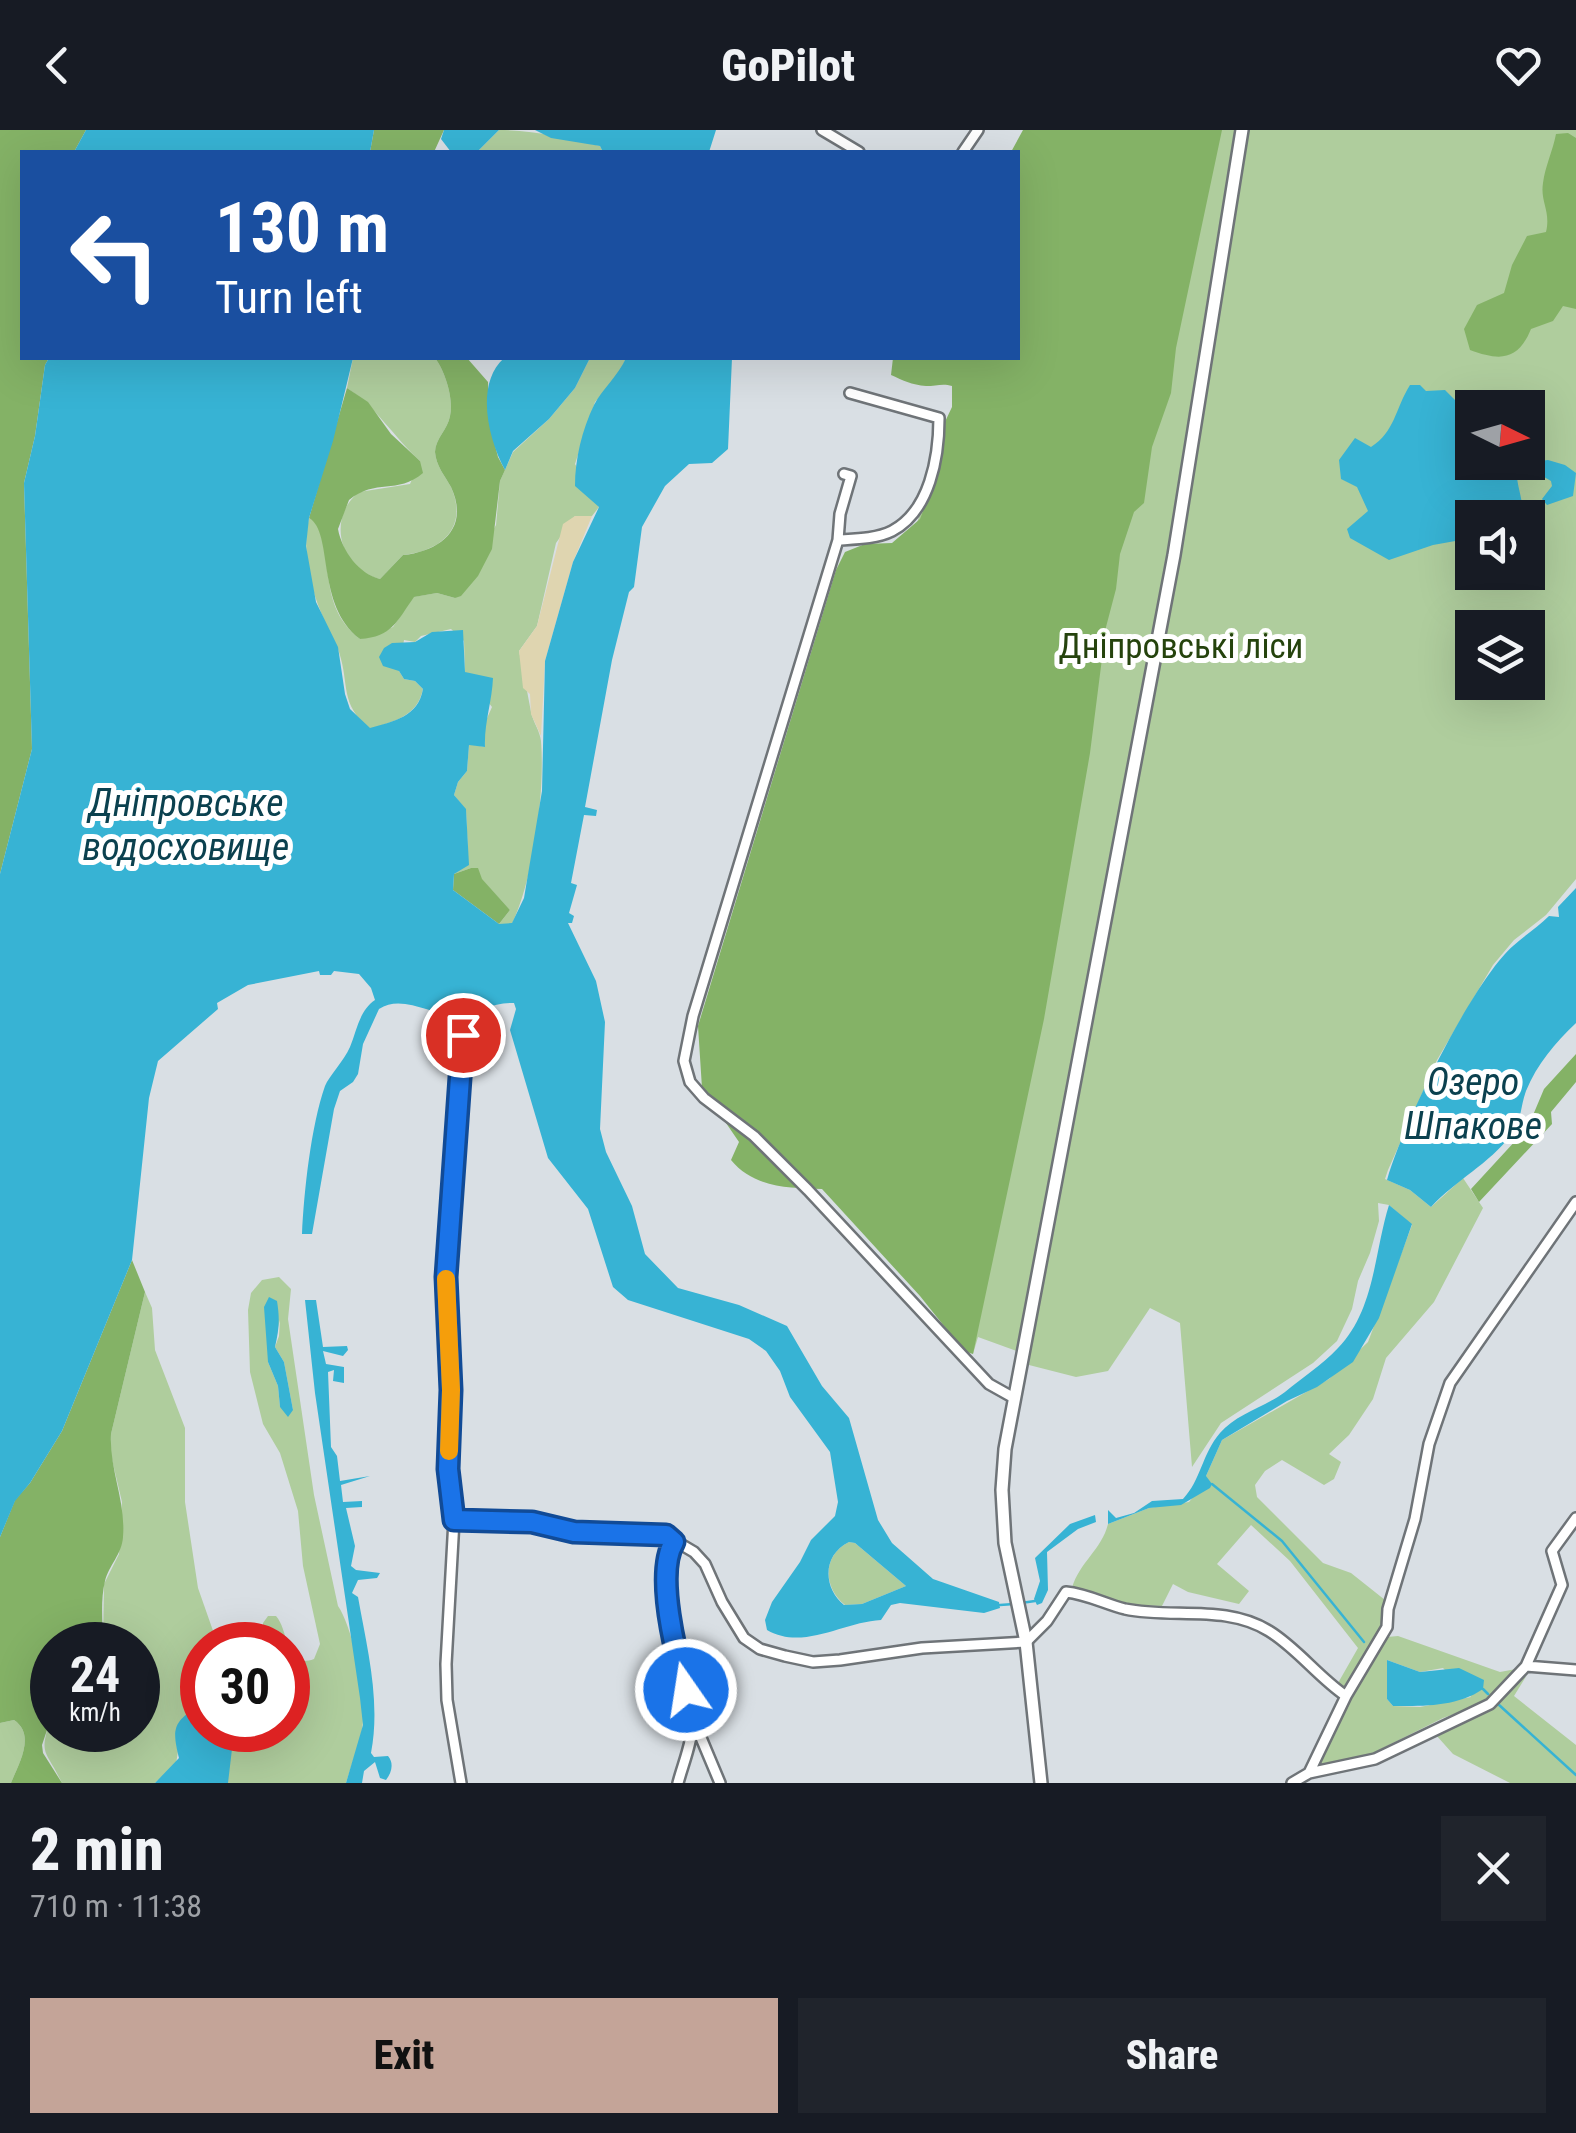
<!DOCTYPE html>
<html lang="en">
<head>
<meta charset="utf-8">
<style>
  body { margin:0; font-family:"Roboto Condensed",sans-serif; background:#20242c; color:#f1f3f6; height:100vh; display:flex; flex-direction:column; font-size:38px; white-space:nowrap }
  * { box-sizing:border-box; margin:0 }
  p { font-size:32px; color:#9ea1a6 }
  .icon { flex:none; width:55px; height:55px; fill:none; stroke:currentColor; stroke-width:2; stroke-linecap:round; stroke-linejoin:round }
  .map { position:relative; height:1653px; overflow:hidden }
  .drawer { display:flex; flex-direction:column; background:#171b24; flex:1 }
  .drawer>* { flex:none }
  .top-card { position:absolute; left:20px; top:20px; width:1000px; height:210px; border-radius:0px; box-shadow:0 10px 40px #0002; background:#1a4fa0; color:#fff; overflow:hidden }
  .needle { width:65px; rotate:95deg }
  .fabs { position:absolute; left:1455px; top:260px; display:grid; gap:20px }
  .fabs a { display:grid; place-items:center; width:90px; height:90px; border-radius:0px; background:#171b24; box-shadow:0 10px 40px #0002; font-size:50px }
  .speed { position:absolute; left:30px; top:1492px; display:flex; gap:20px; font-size:50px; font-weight:700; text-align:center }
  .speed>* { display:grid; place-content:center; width:130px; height:130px; border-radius:50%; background:#171b24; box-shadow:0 10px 40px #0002; line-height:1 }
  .speed small { font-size:25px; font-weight:400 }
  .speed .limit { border:15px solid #d22; background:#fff; color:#111 }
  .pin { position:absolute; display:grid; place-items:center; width:85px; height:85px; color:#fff; margin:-42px; border:5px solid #fff; border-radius:50%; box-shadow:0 2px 10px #0007 }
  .me { position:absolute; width:110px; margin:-55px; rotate:347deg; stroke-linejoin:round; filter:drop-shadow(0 0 8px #0008) }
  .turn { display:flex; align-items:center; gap:35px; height:210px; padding:0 30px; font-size:45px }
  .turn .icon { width:130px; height:130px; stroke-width:2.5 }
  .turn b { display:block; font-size:70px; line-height:85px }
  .round { display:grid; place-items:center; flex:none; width:105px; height:105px; border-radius:0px; background:#20242c }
  .overview { display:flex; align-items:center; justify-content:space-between; height:170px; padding:0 30px }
  h1 { font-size:60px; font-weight:800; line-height:75px }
  .cta { display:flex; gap:20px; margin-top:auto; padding:20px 30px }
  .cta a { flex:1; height:115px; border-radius:0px; background:#c4a498; color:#111; font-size:40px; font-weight:800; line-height:115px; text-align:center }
  .cta a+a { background:#20242c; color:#f1f3f6 }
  header { display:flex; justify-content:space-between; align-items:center; height:130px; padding:0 30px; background:#171b24; font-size:45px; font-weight:800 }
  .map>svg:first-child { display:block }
  .green { fill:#afcd9d; fill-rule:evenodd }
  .forest { fill:#84b266 }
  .sand { fill:#dfd5b0 }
  .water { fill:#37b3d4; fill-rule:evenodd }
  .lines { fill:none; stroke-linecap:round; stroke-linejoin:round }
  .stream { stroke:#37b3d4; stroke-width:2.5 }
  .minor-casing { stroke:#6f7478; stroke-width:14 }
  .secondary-casing { stroke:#6f7478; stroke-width:16 }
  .minor { stroke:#fff; stroke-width:9 }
  .secondary { stroke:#fff; stroke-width:11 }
  .route-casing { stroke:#114b97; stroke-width:25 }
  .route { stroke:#1a73e8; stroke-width:18 }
  .slow { stroke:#f59e0b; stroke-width:18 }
  .labels { text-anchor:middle; stroke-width:10; stroke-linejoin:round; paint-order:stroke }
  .park-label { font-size:35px; fill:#25430d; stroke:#fff }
  .water-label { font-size:38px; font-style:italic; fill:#0b414f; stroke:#fff }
</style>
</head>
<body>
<header><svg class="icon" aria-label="back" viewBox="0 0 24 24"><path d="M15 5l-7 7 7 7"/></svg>GoPilot<svg class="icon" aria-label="heart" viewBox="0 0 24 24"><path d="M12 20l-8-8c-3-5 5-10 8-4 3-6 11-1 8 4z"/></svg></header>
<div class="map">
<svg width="1576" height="1653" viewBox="0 0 1576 1653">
  <rect width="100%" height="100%" fill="#d9dfe4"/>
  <path class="green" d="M499,0c35,0 66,8 101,16l3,6h-126z
    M1025,0h551v749l-30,36 -32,25 -21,25 -56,95 -49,110 -3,9 25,11 21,17 32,-29 20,30 -49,94 -48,56 -13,41 -24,36 -20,19 12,8 -7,17 -10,6 -42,-25 -17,11 -10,14 2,12 66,66 28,10 34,27 -2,27 -40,61 -5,-5 20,-35 -68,-87 -39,-36 -34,39 32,27 -10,13 -51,-12 -15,-8 -11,22 -35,-1 -55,-17c7,-25 30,-39 36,-64l41,-16 40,-6 18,-21 -1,-5 16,-36 107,-61 39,-37 44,-117 -23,-20 -11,-2 1,18 -9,32 -12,28 -6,28 -15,32 -24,22 -92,60 -29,44 -12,-144 -30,-15 -42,63 -32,6 -47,-12 1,-9 -52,-19 -5,17 -60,-818 47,-152 58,-26v-206zM1472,278h56v54h-56zM1472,388h56v54h-56zM1472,498h56v54h-56z
    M353,228h82c10,13 19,41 15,58 -2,13 -15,23 -15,36 1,14 10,24 16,35 18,41 -10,64 -48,68l-23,24c-40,-9 -54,-61 -21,-87l51,-8 10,-23c-26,-24 -44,-54 -73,-73z
    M590,228h36l-8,18 -23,26 -20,62 24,43 -7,9h-17l-19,27 -19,83 -18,25c5,21 8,41 12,61 2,10 9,19 10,29 4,52 -7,136 -29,183h-13l11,-14 -39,-42 -17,6 14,-21 -2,-43 -12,-15 4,-13 9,-11 2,-27 16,3 -1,-22 8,-18 -27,-35 -1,-31 -13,-12 -30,7 -6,6 -11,-2 -5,31 5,8 11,2 8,8c-6,28 -29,32 -53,40 -31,-26 -20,-43 -31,-77 -3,-10 -9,-18 -13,-28 -15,-33 -25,-69 -17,-106l8,5c17,42 2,84 43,116l33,-12 20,-30 24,-4 18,5 41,-73 4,-44 13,-29 36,-33 26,-31z
    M279,1147l12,12 -3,30 26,176 24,111c16,23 29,95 24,124 -4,18 -11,36 -16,53h-118l-1,-6 5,-47h56v-85h-25v-22l5,-7h8c14,16 8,54 38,43l6,-15 -17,-78 -5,-55 -18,-58 -17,-29 -13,-52 -2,-62 3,-17 11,-13zM280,1190l-1,16 -4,11 9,15 9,48 -13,-3 -2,-21 -10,-24z
    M145,1162l7,16 3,42 30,78v74l13,86 20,57h-16v63l-6,-1 -18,44 -2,13 -21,19h-93c-17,-36 -24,-26 -10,-68v15h86v-85h-35l1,-61 15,-30 3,-52 -12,-51 1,-17z
    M849,1412l6,1 51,43 -44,18 -17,1c-22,-17 -23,-50 4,-63z
    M1398,1506l102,36 16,-3 -34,35 -39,14 -88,44 -39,2 64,-118 7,-9zM1387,1530l33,12 23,-4 28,29 -51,10 -27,-1 -6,-7z
    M1527,1545l-13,21 62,49v38h-66l-57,-29 -17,-19 56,-26z
    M14,1590c22,15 5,43 -3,63h-11v-60z"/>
  <path class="forest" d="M0,0h86l-12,22h-52v206h27l-4,7 -10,71 -11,47 8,266 -32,125z
    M374,0h70l-10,22h-64z
    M1023,0h199l-46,218 -5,45 -19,54 -8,56 -10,9 -14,42 -4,35 -10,38 -16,126 -46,266 -71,335 -9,-3 -44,-55 -98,-107c-33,-1 -68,-1 -91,-29l8,-18 -37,-54 -4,-62 138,-456 9,-18 20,-8 27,-1 28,-24 10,-26 9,-27 4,-40 9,-19v-21c-9,-3 -16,0 -26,0 -14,-1 -24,-6 -35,-11l2,-17h125v-206h-7z
    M1568,3l8,5v171l-13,-3 -10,15 -22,8c-13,32 -31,32 -61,21l-6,-21 13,-24 27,-12 8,-28 15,-29 19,-4c5,-21 -6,-30 -3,-49 2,-16 10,-33 13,-49z
    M435,228h32l21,24 1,39 9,36 7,13 -5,11 -8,68 -14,27 -17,20 -6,2 -18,-5 -23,4c-17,24 -22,40 -54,42 -45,-34 -26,-107 -51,-121l38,-130 21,14 23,32 29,27 3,12c-26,22 -47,5 -74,27l-11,29c4,22 21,45 42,50l23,-24c38,-4 67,-27 48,-68 -6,-11 -15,-21 -16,-35 0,-13 13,-23 15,-36 4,-17 -5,-45 -15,-58z
    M471,738h7l4,11 28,31 -11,14 -46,-34 1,-16z
    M1576,924v28l-25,30 1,12 -73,78 -8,-13 57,-62 16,-38z
    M132,1130l13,32 -34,142c-2,35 15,67 12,103 -1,17 -14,28 -18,44 -5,20 -2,44 -2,64h-51v70l-10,30 1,8 19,30h-51c8,-20 25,-48 3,-63l-14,3v-186l15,-37 15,-17 32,-52z"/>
  <path class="sand" d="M575,386h17l-19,46 -28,99 -4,75 -10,-22 -1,-20 -7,-6 -4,-37 18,-25 26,-102z"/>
  <path class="water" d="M86,0h288l-4,22h-296z
    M444,0h55l-22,22h-26l-10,-13z
    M535,0h181l-7,22h-106l-3,-6 -49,-8z
    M49,228h304l-20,83 -24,77 -3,28 10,56 22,45 7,47 5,15 20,19c24,-7 48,-11 53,-39l-8,-8 -11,-2 -5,-8 -16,-5 -4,-9 5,-9 8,-5 23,-1 17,-10 31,-2 2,42 28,6c-1,24 -9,45 -8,69l-16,-2 -2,26 -9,11 -4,13 12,14 3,56 -15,9 -1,16 46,34 13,-1 12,-25 18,-107 3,-130 28,-99 26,-55 -24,-21c0,-27 7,-56 19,-81 9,-17 24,-29 32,-47h106l-4,91 -16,14 -23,1 -24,22 -23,41 -8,60 -5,5 -17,68 -27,147 12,3 -1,6 -12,-1 -13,68 6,2 -8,28 5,3 -2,7h-4l28,58 9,41 -5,107 6,23 26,54 13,48 33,34 61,17 48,21 35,60 27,32 29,102 14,23 41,36 66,23 1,6 -16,5 -84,-10 -9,2 -10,15c-38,2 -78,31 -114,10l-2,-10 7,-18 28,-40 11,-22 24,-24 3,-14 -8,-50 -40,-55 -10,-26 -14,-20 -17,-12 -121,-39 -15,-13 -25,-78 -40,-51 -38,-128 6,-21 -2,-6c-20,-1 -37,10 -55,12 -26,2 -56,-22 -80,-6l-16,35 -5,30 -5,8 -13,9 -6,18 -22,125h-10c2,-43 9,-108 23,-148 4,-10 19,-25 25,-39 7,-17 9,-36 25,-47l-4,-12 -12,-14 -25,-3 -3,4h-11l-1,-4 -71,14 -31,18 1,6 -60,52 -9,37 -17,162 -70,171 -32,52 -15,18 -15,36v-663l32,-125 -8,-266 11,-47 10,-71zM849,1412l6,1 51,43 -44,18 -18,1c-21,-17 -22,-50 5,-63z
    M504,228h86l-15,30 -26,31 -36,32 -8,19c-17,-31 -30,-86 -1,-112z
    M1410,255h10l6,6 19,-1 13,13 14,5v54l46,1c-5,19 7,35 4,54l-50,1v20l-39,7 -44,15 -39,-22 -3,-9 21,-18 -11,-24 -16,-8 -2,-19 16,-22 16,9c24,-15 24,-38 39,-62z
    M1548,330l17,5 11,8 -3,23 -26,9 -5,-6 10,-13 -1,-5 -12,-7 -5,-7 6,-6z
    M1576,758v135c-21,20 -39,41 -50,68 -6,16 -4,30 -15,44 -22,29 -55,45 -80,72l-21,-17 -23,-10c15,-54 85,-198 126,-234 12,-11 25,-19 36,-30l10,1 -1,-10z
    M1389,1075l23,19 -33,94 -26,44 -36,25 -30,14 -65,39 -16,36 6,8 -2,4 -29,17 -32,3 -41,16v-14l8,8 18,-5 18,-12 31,-2c18,-19 19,-45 37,-66 16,-19 45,-26 65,-41 18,-15 37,-27 53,-44 37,-38 36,-95 51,-143z
    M269,1167l8,4c3,18 2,29 -2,46l9,15 9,48 -5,7 -8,-10 -2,-21 -10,-24 -4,-55z
    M305,1170h11l7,47 24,-1 1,4 -5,6 -20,-5 3,13 18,3v16l-11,-2 1,-11 -6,2 3,75 6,9 3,25 30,-5 -29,9 2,17 19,-1v6l-16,1 9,38 -4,20 5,4 24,3 -3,5 -19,2 -6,13 6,4c9,51 23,104 13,156l3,4 14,-1c6,7 4,16 -2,24l-6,-2 -5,-16 -11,9 -2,12h-16l17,-58 -3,-27 -45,-305z
    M1095,1385l1,7 -18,7 -31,23 1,38 -6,13 -5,2 -3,-6 6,-18 -5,-23 35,-34z
    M1387,1530l33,12 39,-4 25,12 -1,9c-26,18 -60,17 -90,17l-6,-7z
    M197,1577l5,1v22l32,2 -6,51h-73l24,-25c-6,-26 -8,-35 18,-51z"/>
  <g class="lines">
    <path class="stream" d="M1212,1354l70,57 82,101
      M1021,1473l14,-2
      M1000,1475l14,-1
      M1483,1559l5,5
      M1498,1574l78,71"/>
    <g class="minor-casing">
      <path id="minor" d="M822,0l37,22
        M963,22l15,-22
        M844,344l7,2 -11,38 -2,26 -145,476 -9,45 6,21 14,16 50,38 54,54 181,194 25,14
        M838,410c17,-1 38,-1 54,-9 38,-20 47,-74 47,-113l-89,-25
        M454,1390l78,3 42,10 91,2 29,17 11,12 17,38 22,36 16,11 25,7 28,6 27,-2 82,-12 104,-6 21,-21 19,-29c21,2 39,12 59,17 47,10 101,-5 144,22 28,17 49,46 77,65
        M674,1411c-16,27 -2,100 6,130 5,15 14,36 13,52 -1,20 -10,41 -15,60
        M1526,1536l50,4
        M694,1591l26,62
        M1309,1643l37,-77 41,-69 1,-18 27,-90 14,-75 21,-61 126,-181
        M461,1653l-14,-83 -1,-36 8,-144 -6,-51 3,-79 -5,-113 17,-242
        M1292,1653l17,-10 66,-14 115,-55 36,-38 36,-81 -10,-34 24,-33"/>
    </g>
    <g class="secondary-casing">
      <path id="secondary" d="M1041,1653l-15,-141 -21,-99 -3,-53 3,-41 169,-894 68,-425"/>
    </g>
    <use href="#minor" class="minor"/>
    <use href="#secondary" class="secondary"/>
  </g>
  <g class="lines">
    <g class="route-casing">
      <path id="route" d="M463,905l-17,242 5,113 -3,79 6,51 78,2 42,10 92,3 8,7c-19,31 2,113 12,148"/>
    </g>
    <use href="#route" class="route"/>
    <path class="slow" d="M446,1149l5,111 -2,61"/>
  </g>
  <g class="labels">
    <g class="park-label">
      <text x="1181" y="528">Дніпровські ліси</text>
    </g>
    <g class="water-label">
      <text x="186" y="686">Дніпровське<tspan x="186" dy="44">водосховище</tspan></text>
      <text x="1473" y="965">Озеро<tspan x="1473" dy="44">Шпакове</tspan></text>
    </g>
  </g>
</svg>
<div class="fabs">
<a><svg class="needle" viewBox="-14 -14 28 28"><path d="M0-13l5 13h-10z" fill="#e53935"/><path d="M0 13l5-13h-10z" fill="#9ea1a6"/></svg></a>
<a><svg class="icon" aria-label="sound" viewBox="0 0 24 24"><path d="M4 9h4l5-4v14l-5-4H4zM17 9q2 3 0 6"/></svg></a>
<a><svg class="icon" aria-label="layers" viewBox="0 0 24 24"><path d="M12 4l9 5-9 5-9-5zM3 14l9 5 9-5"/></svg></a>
</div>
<div class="speed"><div>24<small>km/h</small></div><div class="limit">30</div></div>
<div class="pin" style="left:463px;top:905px;background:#d93025"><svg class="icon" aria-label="arrive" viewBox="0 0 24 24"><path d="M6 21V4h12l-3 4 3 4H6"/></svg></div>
<svg class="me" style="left:686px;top:1560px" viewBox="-20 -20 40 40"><circle r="17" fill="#1a73e8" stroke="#fff" stroke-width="3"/><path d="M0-11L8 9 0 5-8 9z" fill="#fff"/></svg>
<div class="top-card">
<div class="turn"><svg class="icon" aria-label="left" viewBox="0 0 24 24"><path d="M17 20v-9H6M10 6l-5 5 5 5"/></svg><div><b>130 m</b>Turn left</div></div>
</div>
</div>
<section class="drawer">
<div class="overview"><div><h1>2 min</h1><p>710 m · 11:38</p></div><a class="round"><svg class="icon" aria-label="close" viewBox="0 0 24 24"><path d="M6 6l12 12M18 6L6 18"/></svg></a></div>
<div class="cta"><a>Exit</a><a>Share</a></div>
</section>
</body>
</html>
